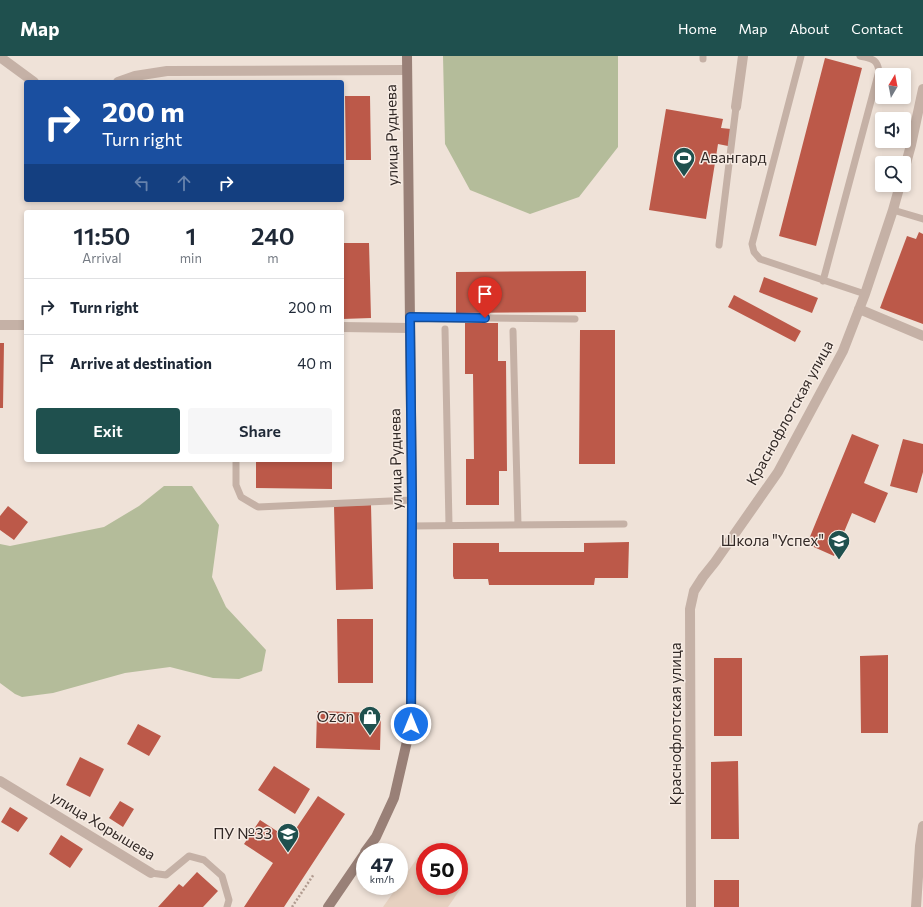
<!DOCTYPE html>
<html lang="en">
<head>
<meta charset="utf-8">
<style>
  body { margin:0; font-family:Commissioner,sans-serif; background:#f6f6f7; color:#1f2937; height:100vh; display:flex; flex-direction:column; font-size:15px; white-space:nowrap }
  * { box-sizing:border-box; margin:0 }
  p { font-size:13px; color:#747a83 }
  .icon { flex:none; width:22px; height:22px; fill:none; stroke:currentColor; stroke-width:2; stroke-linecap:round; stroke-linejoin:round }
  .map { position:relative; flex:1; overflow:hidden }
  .side { position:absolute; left:24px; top:154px; width:320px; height:252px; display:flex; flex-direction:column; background:#fff; border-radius:4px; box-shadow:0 2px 6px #0003 }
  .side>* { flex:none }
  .guide { position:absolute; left:24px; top:24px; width:320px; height:122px; border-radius:4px; box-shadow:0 2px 6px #0003; background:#1a4fa0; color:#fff; overflow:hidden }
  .needle { width:26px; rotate:10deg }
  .tools { position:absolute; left:875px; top:12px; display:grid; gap:8px }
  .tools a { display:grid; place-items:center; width:36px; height:36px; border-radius:4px; background:#fff; box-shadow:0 2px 6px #0003; font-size:20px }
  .speed { position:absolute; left:356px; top:787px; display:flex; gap:8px; font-size:20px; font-weight:700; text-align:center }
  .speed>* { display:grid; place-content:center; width:52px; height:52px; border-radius:50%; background:#fff; box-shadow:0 2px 6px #0003; line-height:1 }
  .speed small { font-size:10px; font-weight:400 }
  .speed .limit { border:6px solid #d22; background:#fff; color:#111 }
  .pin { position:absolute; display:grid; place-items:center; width:34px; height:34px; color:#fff; margin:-41px -17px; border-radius:50% 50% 50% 0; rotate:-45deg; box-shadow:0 0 4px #0007 }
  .pin .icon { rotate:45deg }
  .me { position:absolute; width:44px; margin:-22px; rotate:0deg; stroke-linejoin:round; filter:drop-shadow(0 0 3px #0008) }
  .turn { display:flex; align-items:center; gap:14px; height:84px; padding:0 12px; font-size:18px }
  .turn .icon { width:52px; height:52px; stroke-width:2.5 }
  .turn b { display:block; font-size:28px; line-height:34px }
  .lanes { display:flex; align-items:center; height:38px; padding:0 12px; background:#0003; justify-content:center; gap:20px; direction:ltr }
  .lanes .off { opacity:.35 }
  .eta { display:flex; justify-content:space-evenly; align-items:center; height:68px; text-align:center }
  .eta b { font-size:24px; font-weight:600; line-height:28px }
  .button { display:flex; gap:8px; margin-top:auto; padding:8px 12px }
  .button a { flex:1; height:46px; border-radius:4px; background:#1f504e; color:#fff; font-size:16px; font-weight:600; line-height:46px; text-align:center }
  .button a+a { background:#f6f6f7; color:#1f2937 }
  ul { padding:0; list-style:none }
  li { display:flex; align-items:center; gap:12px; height:56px; padding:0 12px; border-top:1px solid #e0e1e3 }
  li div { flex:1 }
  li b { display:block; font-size:15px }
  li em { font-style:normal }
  header { display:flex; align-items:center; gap:24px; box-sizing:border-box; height:56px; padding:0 20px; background:#1f504e; color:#fff }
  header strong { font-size:19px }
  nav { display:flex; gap:22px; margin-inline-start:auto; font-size:14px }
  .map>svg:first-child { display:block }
  .green { fill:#b4bc9a }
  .plaza { fill:#e6d1c0 }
  .building { fill:#bc5949 }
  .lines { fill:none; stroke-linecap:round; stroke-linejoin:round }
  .path { stroke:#b19b90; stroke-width:2.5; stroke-dasharray:2 2; stroke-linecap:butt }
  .service { stroke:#c5b1a6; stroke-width:7 }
  .minor { stroke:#c5b1a6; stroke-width:10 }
  .secondary { stroke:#998077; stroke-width:10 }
  .route-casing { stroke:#114b97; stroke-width:10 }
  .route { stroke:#1a73e8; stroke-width:7 }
  .labels { text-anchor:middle; stroke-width:3; stroke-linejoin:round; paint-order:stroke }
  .street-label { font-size:15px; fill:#322926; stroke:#f7ece4 }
  .poi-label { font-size:15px; fill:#322926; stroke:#f7ece4; text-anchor:end }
</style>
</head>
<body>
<header>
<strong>Map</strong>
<nav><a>Home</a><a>Map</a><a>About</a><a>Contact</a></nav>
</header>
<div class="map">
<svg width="923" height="851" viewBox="0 0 923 851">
  <rect width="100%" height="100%" fill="#efe2d8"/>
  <path class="green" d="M443,0h175v91l-39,50 -49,17 -60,-24 -25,-46z
    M164,430h28l27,39 -7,52 14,30 40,43 -4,21 -23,8 -26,-1 -43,-11 -45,6 -72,20 -31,4 -7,-3 -15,-11v-139l10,2 94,-19 35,-21z"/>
  <path class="plaza" d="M418,801l7,5v24h34l2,2 -13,19h-65z"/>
  <path class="building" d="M825,2l37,10 -46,178 -37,-10z
    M345,40h25l1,64h-25z
    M666,53l57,10 -2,9 10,1 -3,17 -10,-2 -12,75 -57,-9z
    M919,176l4,2v90l-43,-16 27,-72 9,3z
    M342,187h27l2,75 -29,1z
    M586,215v41l-130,1v-41z
    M764,221l54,21 -6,15 -53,-21z
    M734,239l67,36 -6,11 -67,-35z
    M465,267h33v38h8l1,110h-8v34h-33v-46h8l-1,-85h-8z
    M580,274h35v134h-36z
    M0,287h4l-1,65h-3z
    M852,378l27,11 -15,38 24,10 -13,30 -23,-10 -18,43 -27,-12z
    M903,383l20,5v28l-6,21 -27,-7z
    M256,404h76v29l-76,-1z
    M371,449l2,84 -37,1 -2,-84z
    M8,450l20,16 -14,18 -14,-10v-14z
    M629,486l-1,36h-33l-1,7h-105l-1,-6h-34l-1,-3v-33h46v9h85v-9z
    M337,563h36v64h-35z
    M888,599v78h-27l-1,-77z
    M714,602h28v78h-28z
    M317,655l64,2 -1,37 -64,-2z
    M138,668l23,12 -12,20 -22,-12z
    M80,701l24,12 -14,28 -24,-12z
    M738,705l1,78h-28v-77z
    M274,710l36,23 -15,25 -37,-24z
    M318,740l27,18 -61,93h-40l29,-44 -29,-19 16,-24 29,19z
    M120,745l14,8 -11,18 -14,-9z
    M10,751l18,11 -10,14 -17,-10z
    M61,779l22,14 -13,19 -21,-14z
    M197,816l21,19 -15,16h-45l21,-23 4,3z
    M714,824h25v27h-25z"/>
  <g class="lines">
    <path class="path" d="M292,851l22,-33"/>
    <path class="service" d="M801,0l-49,188 2,8 6,7 105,35
      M703,3v-3
      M893,154l30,9
      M719,189l17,-138
      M823,225l56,-210c-2,-13 -8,-12 -19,-15
      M409,261l166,2
      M445,273l4,196
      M513,275l5,194
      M236,404v25l5,12 17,10 154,-7
      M411,470l213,-2
      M151,817l15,2 23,-19 15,4 18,16 7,24 -2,7"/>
    <path class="minor" d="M0,1l34,25
      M118,26l17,-6 32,-5 239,-1
      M736,51l7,-51
      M904,115l7,-26 12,-56
      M859,253l64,27
      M0,269h26
      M342,271l68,1
      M0,725l151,92
      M691,851l-1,-298 4,-18 9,-14 12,-15 63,-90 65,-121 22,-57 28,-84 7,-25
      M916,851l4,-61 3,-20"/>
    <path class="secondary" d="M365,796l11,-15 18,-39 17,-74 1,-224 -5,-444
      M328,851l37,-54"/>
  </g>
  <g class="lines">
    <g class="route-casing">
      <path id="route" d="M411,668l1,-224 -2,-183 75,1"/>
    </g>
    <use href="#route" class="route"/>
  </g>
  <defs>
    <g id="stadium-pin" transform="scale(1.15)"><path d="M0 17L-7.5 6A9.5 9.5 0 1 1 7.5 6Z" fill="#1f504e" stroke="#f7ece4"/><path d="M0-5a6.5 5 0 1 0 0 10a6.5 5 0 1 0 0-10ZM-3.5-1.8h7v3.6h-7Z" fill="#fff"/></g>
    <g id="school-pin" transform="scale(1.15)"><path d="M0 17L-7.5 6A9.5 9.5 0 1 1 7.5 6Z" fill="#1f504e" stroke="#f7ece4"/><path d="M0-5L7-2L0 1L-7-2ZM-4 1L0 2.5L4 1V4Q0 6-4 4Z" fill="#fff"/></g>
    <g id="shop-pin" transform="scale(1.15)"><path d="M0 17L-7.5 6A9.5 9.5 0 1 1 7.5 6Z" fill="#1f504e" stroke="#f7ece4"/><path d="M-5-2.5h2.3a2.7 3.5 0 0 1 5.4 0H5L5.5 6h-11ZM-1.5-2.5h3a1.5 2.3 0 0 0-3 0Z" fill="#fff"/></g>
    <g id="university-pin" transform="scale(1.15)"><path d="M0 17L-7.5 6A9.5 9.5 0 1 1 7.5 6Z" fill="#1f504e" stroke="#f7ece4"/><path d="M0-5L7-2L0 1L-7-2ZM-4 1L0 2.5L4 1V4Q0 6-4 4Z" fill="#fff"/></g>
  </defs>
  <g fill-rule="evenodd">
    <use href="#stadium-pin" x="684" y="102"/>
    <use href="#school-pin" x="839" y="485"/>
    <use href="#shop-pin" x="370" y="661"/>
    <use href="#university-pin" x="288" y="778"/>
  </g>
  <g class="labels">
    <g class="street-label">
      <text transform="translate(392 79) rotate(-91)" y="5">улица Руднева</text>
      <text transform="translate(790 357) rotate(-61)" y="5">Краснофлотская улица</text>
      <text transform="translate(396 403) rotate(-91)" y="5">улица Руднева</text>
      <text transform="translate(676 668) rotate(-90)" y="5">Краснофлотская улица</text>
      <text transform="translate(103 770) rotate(31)" y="5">улица Хорышева</text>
    </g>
    <g class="poi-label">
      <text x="700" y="107" text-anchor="start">Авангард</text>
      <text x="824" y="490">Школа "Успех"</text>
      <text x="354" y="666">Ozon</text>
      <text x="272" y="783">ПУ №33</text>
    </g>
  </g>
</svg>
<div class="tools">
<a><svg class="needle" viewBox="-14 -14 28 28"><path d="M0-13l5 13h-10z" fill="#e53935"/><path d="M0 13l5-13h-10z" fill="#747a83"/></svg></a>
<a><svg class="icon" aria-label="sound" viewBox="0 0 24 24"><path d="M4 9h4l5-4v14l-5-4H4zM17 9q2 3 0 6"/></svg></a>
<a><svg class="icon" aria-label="search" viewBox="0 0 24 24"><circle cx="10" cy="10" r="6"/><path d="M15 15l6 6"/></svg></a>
</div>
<div class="speed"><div>47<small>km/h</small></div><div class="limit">50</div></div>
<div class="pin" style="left:485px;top:262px;background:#d93025"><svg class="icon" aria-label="arrive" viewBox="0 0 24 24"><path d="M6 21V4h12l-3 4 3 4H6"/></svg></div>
<svg class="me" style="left:411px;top:668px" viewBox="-20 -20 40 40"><circle r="17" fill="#1a73e8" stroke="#fff" stroke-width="3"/><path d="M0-11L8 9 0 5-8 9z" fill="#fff"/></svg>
<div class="guide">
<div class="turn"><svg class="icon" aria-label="right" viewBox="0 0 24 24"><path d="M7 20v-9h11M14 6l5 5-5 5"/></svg><div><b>200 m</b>Turn right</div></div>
<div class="lanes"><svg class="icon off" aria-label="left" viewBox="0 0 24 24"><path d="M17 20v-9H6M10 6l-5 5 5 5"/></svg><svg class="icon off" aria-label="ahead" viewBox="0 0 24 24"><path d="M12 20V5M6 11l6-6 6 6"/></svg><svg class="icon" aria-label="right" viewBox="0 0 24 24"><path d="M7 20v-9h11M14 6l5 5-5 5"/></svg></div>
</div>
<section class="side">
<div class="eta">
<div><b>11:50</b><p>Arrival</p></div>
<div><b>1</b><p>min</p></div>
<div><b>240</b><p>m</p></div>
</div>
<ul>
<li><svg class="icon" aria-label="right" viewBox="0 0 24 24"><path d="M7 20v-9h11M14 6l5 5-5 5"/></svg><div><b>Turn right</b></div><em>200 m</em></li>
<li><svg class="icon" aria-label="arrive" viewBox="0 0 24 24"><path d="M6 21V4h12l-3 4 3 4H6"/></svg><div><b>Arrive at destination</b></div><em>40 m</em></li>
</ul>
<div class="button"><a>Exit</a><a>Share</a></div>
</section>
</div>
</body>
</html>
